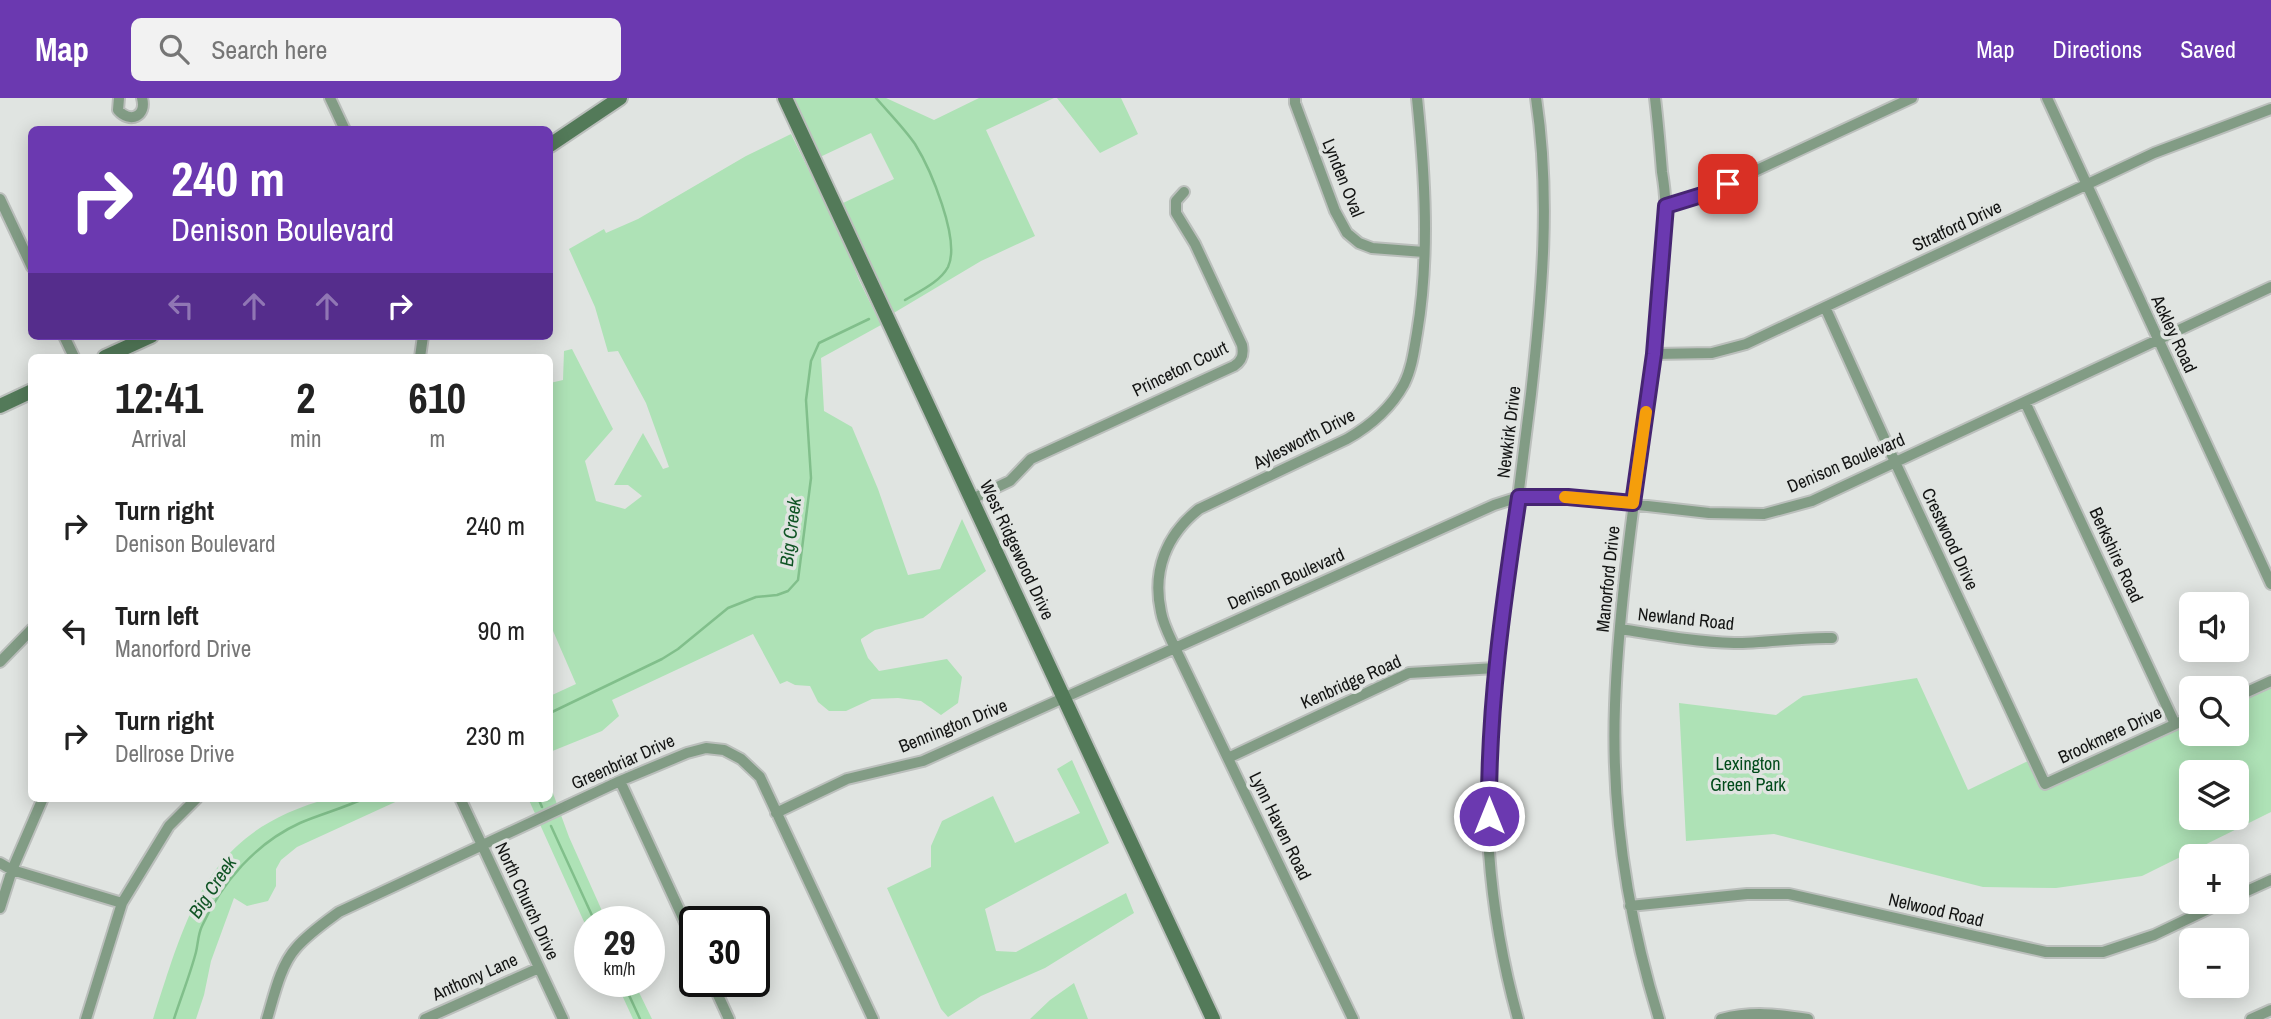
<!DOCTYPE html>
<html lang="en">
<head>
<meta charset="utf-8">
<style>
  body { margin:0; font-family:"Archivo Narrow",sans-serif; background:#f2f2f2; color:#222; height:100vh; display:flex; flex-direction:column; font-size:26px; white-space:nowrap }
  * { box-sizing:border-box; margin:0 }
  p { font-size:23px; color:#767676 }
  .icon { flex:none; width:38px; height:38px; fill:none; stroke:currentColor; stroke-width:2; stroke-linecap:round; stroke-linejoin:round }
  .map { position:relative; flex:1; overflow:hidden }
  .panel { position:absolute; left:28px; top:256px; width:525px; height:448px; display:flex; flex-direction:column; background:#fff; border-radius:10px; box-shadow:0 4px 18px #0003 }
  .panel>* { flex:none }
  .top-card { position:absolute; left:28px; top:28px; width:525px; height:214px; border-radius:10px; box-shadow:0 4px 18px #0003; background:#6b39b0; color:#fff; overflow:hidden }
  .controls { position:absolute; left:2179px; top:494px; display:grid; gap:14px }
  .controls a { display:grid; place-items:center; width:70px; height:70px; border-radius:10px; background:#fff; box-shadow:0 4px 18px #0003; font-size:35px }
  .speed { position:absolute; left:574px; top:808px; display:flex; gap:14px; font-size:35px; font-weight:700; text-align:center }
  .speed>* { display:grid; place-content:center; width:91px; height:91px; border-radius:50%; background:#fff; box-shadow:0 4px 18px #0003; line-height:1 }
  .speed small { font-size:18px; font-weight:400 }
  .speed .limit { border:4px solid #111; border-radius:10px; background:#fff; color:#111 }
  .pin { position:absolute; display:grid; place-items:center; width:60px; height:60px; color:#fff; margin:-30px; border-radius:14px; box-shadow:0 4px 10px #0006 }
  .me { position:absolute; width:77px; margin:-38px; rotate:0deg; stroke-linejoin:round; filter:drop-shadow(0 0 5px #0008) }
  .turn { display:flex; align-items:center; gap:24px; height:147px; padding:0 28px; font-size:32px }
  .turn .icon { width:91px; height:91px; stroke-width:2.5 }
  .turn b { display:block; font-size:49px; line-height:60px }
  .lanes { display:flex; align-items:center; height:66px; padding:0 28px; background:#0003; justify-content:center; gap:35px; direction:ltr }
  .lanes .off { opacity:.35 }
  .eta { display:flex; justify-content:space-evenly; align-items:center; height:119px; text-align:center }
  .eta b { font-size:42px; font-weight:700; line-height:49px }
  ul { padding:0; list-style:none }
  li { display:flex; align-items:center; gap:21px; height:105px; padding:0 28px }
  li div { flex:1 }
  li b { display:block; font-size:26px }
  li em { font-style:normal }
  header { display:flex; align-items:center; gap:42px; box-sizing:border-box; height:98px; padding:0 35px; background:#6b39b0; color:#fff }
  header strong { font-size:33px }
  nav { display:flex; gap:38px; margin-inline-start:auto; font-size:24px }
  .search { width:490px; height:63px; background:#f2f2f2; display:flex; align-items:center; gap:18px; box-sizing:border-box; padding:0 24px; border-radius:10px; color:#767676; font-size:26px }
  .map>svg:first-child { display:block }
  .green { fill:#aee2b6; fill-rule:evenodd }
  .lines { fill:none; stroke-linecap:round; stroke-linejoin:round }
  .stream { stroke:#81bf8b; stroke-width:2.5 }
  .street-casing { stroke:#bbbfbc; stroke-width:14 }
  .secondary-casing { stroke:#bbbfbc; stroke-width:18 }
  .street { stroke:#829c85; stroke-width:10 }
  .secondary { stroke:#537a59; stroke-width:14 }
  .route-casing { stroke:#462572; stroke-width:18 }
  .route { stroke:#6b39b0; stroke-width:12 }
  .slow { stroke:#f59e0b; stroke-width:12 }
  .labels { text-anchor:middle; stroke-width:7; stroke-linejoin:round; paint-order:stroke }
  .street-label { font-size:18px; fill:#131413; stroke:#e0e4e1 }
  .park-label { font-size:18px; fill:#004a1a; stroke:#e0e4e1 }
  .water-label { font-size:19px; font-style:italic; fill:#105525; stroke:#e0e4e1 }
</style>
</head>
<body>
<header>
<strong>Map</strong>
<div class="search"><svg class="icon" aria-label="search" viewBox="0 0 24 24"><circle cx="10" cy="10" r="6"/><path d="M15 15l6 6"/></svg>Search here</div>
<nav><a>Map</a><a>Directions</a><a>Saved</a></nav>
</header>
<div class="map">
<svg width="2271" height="921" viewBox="0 0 2271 921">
  <rect width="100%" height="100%" fill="#e0e4e1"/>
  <path class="green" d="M793,0h93l48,22 45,-22h75l-68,32 49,106 -54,25 -89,53 -49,-111 51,-24 -23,-46 -51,24z
    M1057,0h64l17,36 -38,19z
    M791,36l53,108 15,38 22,45 -60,33 3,53 28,16 26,62 30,86 32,-6 22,-50 24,52 -63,47 -48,12 -14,9v2l7,17 11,13 68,-12 15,18 -4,26 -17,12 -20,-14 -23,-3 -26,1 -26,12h-17l-11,-9 -8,-16 -15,-1 -8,-4 -7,3 -27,-50 -141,66 7,16 -17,15 -52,21v-56l26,-12 -26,-60v-241l13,-3 1,-29 8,-2 41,80 -28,32 11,40 29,8 17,-13 -14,-11h-14l29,-52 20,36 6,-2 -23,-64 -28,-52 -10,1 -13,-45 -26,-58 35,-20 2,4 32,-14 108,-63z
    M1917,580l51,112 60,-29 10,20 9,5 144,-65v12h45l1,-33 34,-15v127l-129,64 -86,12 -73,-1 -209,-53 -88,7 -7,-138 97,12 27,-19zM2191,674h45v45h-45z
    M1072,662l37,83 -124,66 11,42 20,1 110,-59 8,20 -89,55 -64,28 -33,21 -7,-8 -54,-121 44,-21v-21l11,-25 51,-25 22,47 65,-30 -23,-44z
    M550,687l19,52 38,85h-17v13l-62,-137h22z
    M331,700h73l-107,49 -16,13 -5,9v17l-8,15 -21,5 -13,-8 -23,63 -7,34 -8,24h-43c35,-108 54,-189 178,-221z
    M616,884h18l18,37h-19z
    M1074,885l14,36h-58l20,-19z"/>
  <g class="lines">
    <path class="stream" d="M876,0c13,15 28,30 39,46 15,24 46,96 33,123 -8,15 -28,24 -43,33
      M550,615l112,-54 16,-10 50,-41 28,-11 21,-2 11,-4 10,-11 13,-102 -5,-78 5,-39 8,-18 50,-24
      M538,700l4,9
      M551,728l44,96
      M623,884l17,37
      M174,921c7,-22 16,-44 22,-67 2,-8 2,-18 6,-26 20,-44 54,-83 98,-103 21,-9 44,-15 65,-25"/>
    <g class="street-casing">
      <path id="street" d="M119,0l-1,12c12,14 29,6 24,-12
        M330,0l15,32
        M1295,0v5l40,108 12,22 12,10 13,5 52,4
        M1655,0c3,25 5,49 7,74 2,12 4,25 3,37 -6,166 -44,330 -50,496 -4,106 13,213 44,314
        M2047,0l224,486
        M0,101l32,68
        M1666,108l39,-12 207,-96
        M1825,209l70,155 150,322 146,-67
        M64,238l10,21
        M1654,256l58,-1 34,-9 408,-191 117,-44
        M420,259l3,-21
        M2025,304l150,322
        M972,401l38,-18 21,-22 203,-93c8,-5 10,-11 8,-21l-47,-101 -19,-31v-12l8,-9
        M1621,531c37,6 75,13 113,14 33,0 65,-6 98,-5
        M0,564l32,-33
        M2236,599l35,-16
        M1228,660l181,-85 87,-5
        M620,683l75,163
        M460,700l103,221
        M776,715l71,-34 76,-18 571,-256 25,-8h49l141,16 55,1 48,-13 459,-214
        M0,765l12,7 110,33
        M2236,798l35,-16
        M1630,808l117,-12h42l257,58h57l51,-17 71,-34
        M0,810l12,-38 31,-72
        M712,884l17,37
        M86,921l36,-116 47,-77 28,-28
        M267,921c7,-23 13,-53 29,-71 12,-14 28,-25 43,-36l281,-131 67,-28 19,-5 18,2 17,9 19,18 113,242
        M425,921l114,-51
        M1353,921l-178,-371c-5,-11 -12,-24 -14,-36 -9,-41 5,-77 38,-103l148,-70c23,-13 44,-31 57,-55 8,-16 10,-34 13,-51 13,-77 8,-158 0,-235
        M1518,921c-15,-54 -25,-111 -29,-167 -5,-80 4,-163 15,-243 9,-72 18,-143 27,-215 11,-99 20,-197 5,-296
        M1721,921c30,-8 57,-5 87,0
        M2251,921l20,-9"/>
    </g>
    <g class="secondary-casing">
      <path id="secondary" d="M785,0l428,921
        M550,47l70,-47
        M105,259l46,-21
        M0,308l32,-15"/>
    </g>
    <use href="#street" class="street"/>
    <use href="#secondary" class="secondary"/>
  </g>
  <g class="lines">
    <g class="route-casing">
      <path id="route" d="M1489,718c-1,-107 14,-213 30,-319h49l65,6 21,-149 12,-148 39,-12 23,-10"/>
    </g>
    <use href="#route" class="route"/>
    <path class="slow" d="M1565,399l68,6 13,-91"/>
  </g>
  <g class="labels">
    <g class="street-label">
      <text transform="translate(1343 80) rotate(68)" y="6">Lynden Oval</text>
      <text transform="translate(1957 128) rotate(-25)" y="6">Stratford Drive</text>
      <text transform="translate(2174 236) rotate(65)" y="6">Ackley Road</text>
      <text transform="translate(1180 271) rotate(-26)" y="6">Princeton Court</text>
      <text transform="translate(1509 334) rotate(-83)" y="6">Newkirk Drive</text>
      <text transform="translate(1304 341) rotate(-27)" y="6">Aylesworth Drive</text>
      <text transform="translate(1846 365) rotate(-23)" y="6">Denison Boulevard</text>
      <text transform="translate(1950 441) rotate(65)" y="6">Crestwood Drive</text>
      <text transform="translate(1017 452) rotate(65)" y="6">West Ridgewood Drive</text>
      <text transform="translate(2116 457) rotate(65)" y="6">Berkshire Road</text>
      <text transform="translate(1286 481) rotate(-24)" y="6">Denison Boulevard</text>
      <text transform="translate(1608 481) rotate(-84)" y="6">Manorford Drive</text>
      <text transform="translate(1686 521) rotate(6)" y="6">Newland Road</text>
      <text transform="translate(1351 584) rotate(-24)" y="6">Kenbridge Road</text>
      <text transform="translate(953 628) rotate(-22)" y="6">Bennington Drive</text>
      <text transform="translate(2110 637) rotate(-25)" y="6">Brookmere Drive</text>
      <text transform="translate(623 664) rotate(-24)" y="6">Greenbriar Drive</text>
      <text transform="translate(1280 728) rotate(64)" y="6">Lynn Haven Road</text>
      <text transform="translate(527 803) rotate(65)" y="6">North Church Drive</text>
      <text transform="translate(1936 812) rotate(13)" y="6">Nelwood Road</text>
      <text transform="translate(475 879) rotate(-24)" y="6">Anthony Lane</text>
    </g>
    <g class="park-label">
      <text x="1748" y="672">Lexington<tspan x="1748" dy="21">Green Park</tspan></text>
    </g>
    <g class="water-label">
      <text transform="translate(790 434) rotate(-83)" y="7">Big Creek</text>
      <text transform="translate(212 789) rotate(-56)" y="7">Big Creek</text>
    </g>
  </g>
</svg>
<div class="controls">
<a><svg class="icon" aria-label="sound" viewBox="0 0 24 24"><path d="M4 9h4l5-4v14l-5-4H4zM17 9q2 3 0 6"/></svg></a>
<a><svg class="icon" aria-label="search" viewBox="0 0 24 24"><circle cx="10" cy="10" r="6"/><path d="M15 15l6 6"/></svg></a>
<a><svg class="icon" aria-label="layers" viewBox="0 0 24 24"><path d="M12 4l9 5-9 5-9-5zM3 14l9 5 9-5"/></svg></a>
<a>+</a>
<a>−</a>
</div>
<div class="speed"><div>29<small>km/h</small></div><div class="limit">30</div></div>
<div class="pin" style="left:1728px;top:86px;background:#d93025"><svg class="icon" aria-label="arrive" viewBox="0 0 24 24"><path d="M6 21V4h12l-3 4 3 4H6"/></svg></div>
<svg class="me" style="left:1489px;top:718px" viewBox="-20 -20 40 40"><circle r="17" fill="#6b39b0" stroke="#fff" stroke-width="3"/><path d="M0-11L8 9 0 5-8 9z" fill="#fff"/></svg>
<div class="top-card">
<div class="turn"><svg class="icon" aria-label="right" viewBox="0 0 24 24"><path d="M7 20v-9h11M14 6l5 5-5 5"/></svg><div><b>240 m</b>Denison Boulevard</div></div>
<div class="lanes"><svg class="icon off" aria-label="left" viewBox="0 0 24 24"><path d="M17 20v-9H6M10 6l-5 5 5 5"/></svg><svg class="icon off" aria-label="ahead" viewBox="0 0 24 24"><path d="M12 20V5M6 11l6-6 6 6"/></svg><svg class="icon off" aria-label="ahead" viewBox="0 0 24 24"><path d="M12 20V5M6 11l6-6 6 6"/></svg><svg class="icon" aria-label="right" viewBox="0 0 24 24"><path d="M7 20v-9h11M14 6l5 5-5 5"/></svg></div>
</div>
<section class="panel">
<div class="eta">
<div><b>12:41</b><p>Arrival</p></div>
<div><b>2</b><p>min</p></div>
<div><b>610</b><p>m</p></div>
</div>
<ul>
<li><svg class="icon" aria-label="right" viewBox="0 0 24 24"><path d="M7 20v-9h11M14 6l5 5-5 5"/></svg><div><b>Turn right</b><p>Denison Boulevard</p></div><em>240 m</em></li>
<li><svg class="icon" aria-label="left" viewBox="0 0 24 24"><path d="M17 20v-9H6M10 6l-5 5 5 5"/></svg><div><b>Turn left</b><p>Manorford Drive</p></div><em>90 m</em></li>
<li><svg class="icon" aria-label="right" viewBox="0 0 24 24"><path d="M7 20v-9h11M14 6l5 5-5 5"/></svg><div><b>Turn right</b><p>Dellrose Drive</p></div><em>230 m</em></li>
</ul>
</section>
</div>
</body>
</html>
